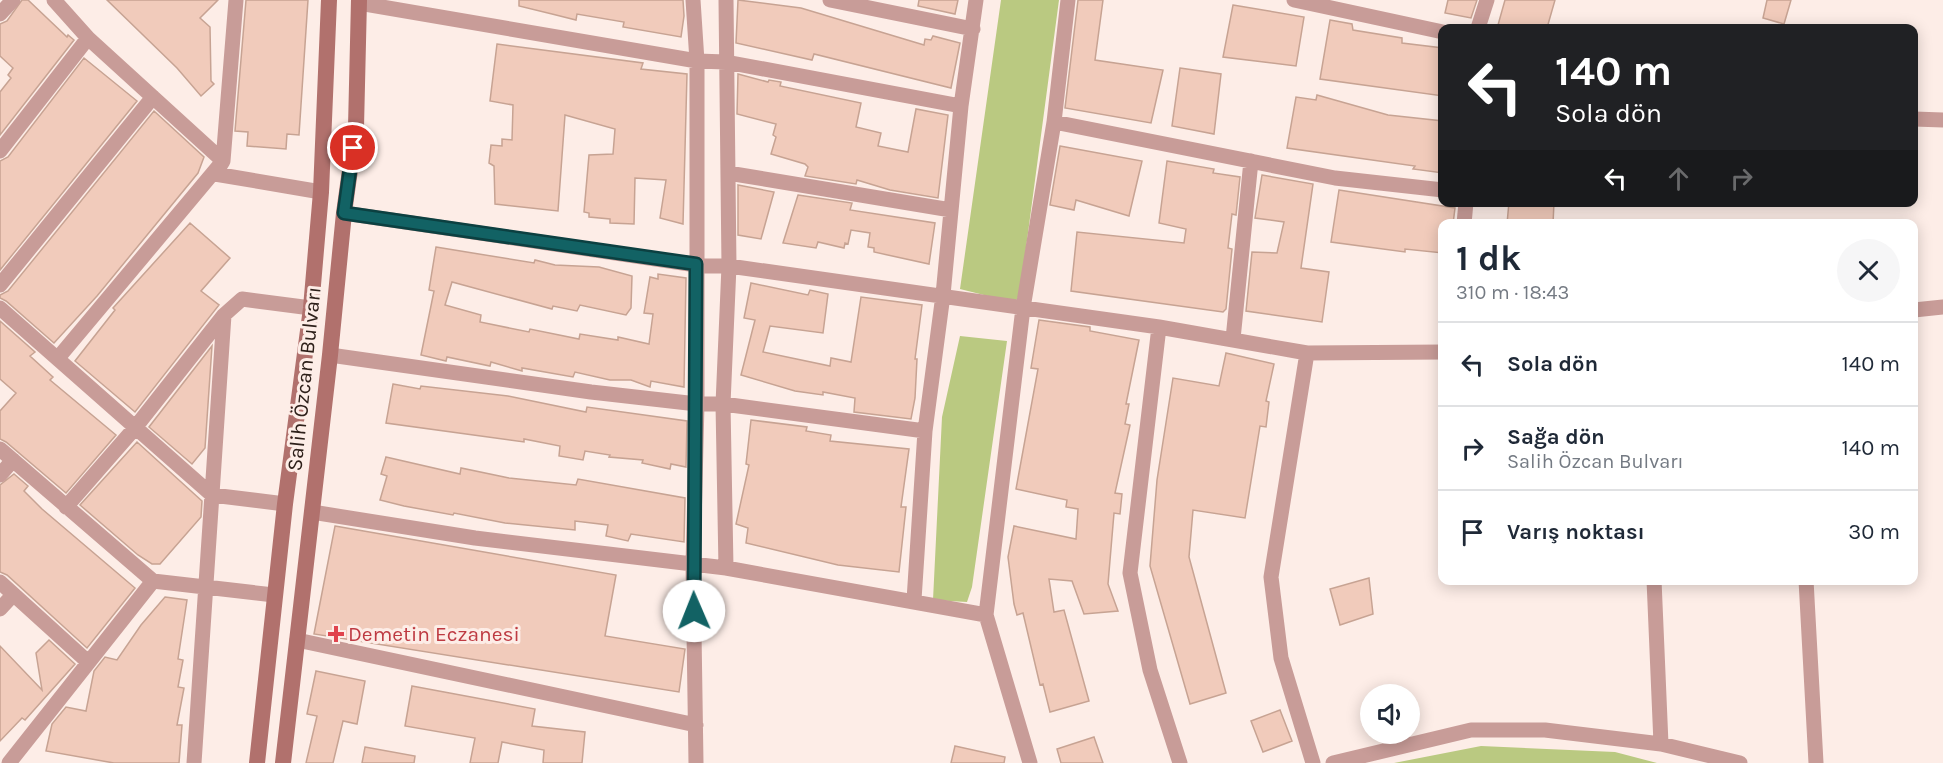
<!DOCTYPE html>
<html lang="tr">
<head>
<meta charset="utf-8">
<style>
  body { margin:0; font-family:Karla,sans-serif; background:#f6f6f7; color:#1f2937; height:100vh; display:flex; flex-direction:column; font-size:22px; white-space:nowrap }
  * { box-sizing:border-box; margin:0 }
  p { font-size:20px; color:#747a83 }
  .icon { flex:none; width:33px; height:33px; fill:none; stroke:currentColor; stroke-width:2; stroke-linecap:round; stroke-linejoin:round }
  .map { position:relative; flex:1; overflow:hidden }
  .sheet { position:absolute; left:1438px; top:219px; width:480px; height:366px; display:flex; flex-direction:column; background:#fff; border-radius:12px; box-shadow:0 3px 15px #0003 }
  .sheet>* { flex:none }
  .top-card { position:absolute; left:1438px; top:24px; width:480px; height:183px; border-radius:12px; box-shadow:0 3px 15px #0003; background:#202124; color:#fff; overflow:hidden }
  .fabs { position:absolute; left:1360px; top:684px; display:grid; gap:12px }
  .fabs a { display:grid; place-items:center; width:60px; height:60px; border-radius:50%; background:#fff; box-shadow:0 3px 15px #0003; font-size:30px }
  .pin { position:absolute; display:grid; place-items:center; width:51px; height:51px; color:#fff; margin:-26px; border:3px solid #fff; border-radius:50%; box-shadow:0 2px 6px #0007 }
  .me { position:absolute; width:66px; margin:-33px; rotate:359deg; stroke-linejoin:round; filter:drop-shadow(0 0 4px #0008) }
  .turn { display:flex; align-items:center; gap:21px; height:126px; padding:0 18px; font-size:27px }
  .turn .icon { width:78px; height:78px; stroke-width:2.5 }
  .turn b { display:block; font-size:42px; line-height:51px }
  .lanes { display:flex; align-items:center; height:57px; padding:0 18px; background:#0003; justify-content:center; gap:30px; direction:ltr }
  .lanes .off { opacity:.35 }
  .round { display:grid; place-items:center; flex:none; width:63px; height:63px; border-radius:32px; background:#f6f6f7 }
  .head { display:flex; align-items:center; justify-content:space-between; height:102px; padding:0 18px }
  h1 { font-size:36px; font-weight:700; line-height:45px }
  ul { padding:0; list-style:none }
  li { display:flex; align-items:center; gap:18px; height:84px; padding:0 18px; border-top:2px solid #e0e1e3 }
  li div { flex:1 }
  li b { display:block; font-size:22px }
  li em { font-style:normal }
  .map>svg:first-child { display:block }
  .green { fill:#bac981 }
  .building { fill:#f1cbbb; stroke:#c7a393; stroke-width:1.5 }
  .lines { fill:none; stroke-linecap:round; stroke-linejoin:round }
  .minor { stroke:#c89c98; stroke-width:15 }
  .secondary { stroke:#b1716d; stroke-width:16 }
  .route-casing { stroke:#0c4041; stroke-width:15 }
  .route { stroke:#126264; stroke-width:10 }
  .health-dot { fill:#e0444e; stroke:#fdede7; stroke-width:2 }
  .labels { text-anchor:middle; stroke-width:6; stroke-linejoin:round; paint-order:stroke }
  .street-label { font-size:21px; fill:#2e201a; stroke:#fdede7 }
  .health-label { font-size:21px; fill:#be3a42; stroke:#fdede7; text-anchor:start }
</style>
</head>
<body>
<div class="map">
<svg width="1943" height="763" viewBox="0 0 1943 763">
  <rect width="100%" height="100%" fill="#fdede7"/>
  <path class="green" d="M1001,0h58l-39,293 -4,8 -12,-1 -44,-11z
    M960,336l47,5 -35,246 -5,15 -34,-2 9,-183z
    M1481,746l134,6 42,11h-263z"/>
  <path class="building" d="M22,0h6l39,37 1,-2 6,5 -74,95v-43l11,-14 -3,-3 5,-7 -13,-12v-32l7,-3z
    M107,0h111l-18,18 10,9 1,54 3,3 -13,12 -24,-28z
    M246,0h62l-9,135 -12,-1 -1,15 -39,-3 1,-14 -13,-1z
    M519,0h164l1,16 -3,21 -58,-10 1,-5 -47,-8 -1,6 -24,-6 -33,-8z
    M738,0l63,8 123,37 1,-6 6,1 2,-4 27,7 -9,45 -137,-34 -2,6 -76,-17z
    M919,0h39l-3,14 -37,-8z
    M1078,0h25l-8,60 68,10 -12,53 -86,-15z
    M1448,0h29l-6,18 -26,-5z
    M1505,0h50l-8,28h-36l-13,-3z
    M1767,0h24l-7,24 -21,-6z
    M1233,5l71,12 -8,49 -73,-9z
    M1330,20l22,4 1,6 49,8v5l41,5v48l-123,-17z
    M497,44l146,19 -2,6 46,5 -4,150 -23,-6 6,-38 -31,-2 -1,46 -24,-1v-4l-21,-2v-4l-5,-1 5,-57 24,-1 2,-25 -50,-14 -7,96 -63,-7 -1,-38 -5,-3 2,-18 11,1v-7l10,1 1,-35 -23,-4z
    M84,58l53,43 -137,169v-109l8,-4z
    M1180,68l41,6 -7,60 -42,-8z
    M738,74l30,8 1,-2 12,2 -1,4 81,17 -5,24 25,6 -3,13 30,6 8,-43 32,6 -10,83 -48,-8 -33,-10 -1,4 -51,-8 3,-9 -3,-3 -34,-10 5,-17 -3,-2 3,-11 -39,-10z
    M1317,95l71,20 55,6v52l-30,-4 2,-3 -128,-18 9,-51 20,3z
    M154,111l50,46 -6,16 -101,123 -43,47 -48,-42 -6,-3v-3l8,-4z
    M1060,146l82,15 -13,55 -53,-16 -2,10 -24,-5z
    M1167,161l47,8 -1,4 27,4 -4,38 -4,-1 -4,34 4,1 -6,60 -3,3 -152,-21 6,-59 107,11 2,-14 -27,-6z
    M1262,175l51,9 -12,84 28,4 -7,50 -76,-11 6,-59 25,1 7,-31 -29,-4z
    M738,185l36,7 -13,47 -23,-4z
    M1339,190l116,18 -2,16h-10v29l-38,-4v3l-74,-10z
    M798,195l54,8 -2,7 85,13 -6,41 -55,-12v-4l-6,-1 2,-14 -19,-3 -3,14 -3,-1 -1,5 -26,-6 -2,6 -33,-5z
    M1509,202h45l-1,22h-46z
    M190,223l40,35 -29,33 18,14 -84,107 -60,-51 40,-51 -2,-2z
    M436,247l98,16 1,-3 20,5 44,2 33,9 -1,32 -5,7 -46,-10 -3,6 -24,-5 -1,3 -100,-27 -7,23 36,10 -1,7 49,10 1,-3 49,10 1,-5 38,6v-3l31,7 4,-30 -9,-1 6,-36 8,2v-5l28,4 -2,109 -33,-6 -1,6 -19,-7h-21l-35,-8 -2,5 -51,-9v3l-31,-9 -1,4 -43,-9 -1,4 -25,-6 13,-64 -5,-1z
    M751,283l57,12 2,-5 18,4 -5,39 -53,-7 -7,26 67,14 1,-8 20,4 10,-65 61,8 -7,54h2l-2,39 -4,21 -57,-7 1,-14 -32,-6v3l-28,-4 -54,-16 14,-55 -11,-2z
    M1039,320l51,7v4l49,9 -13,64h3l-4,20 5,1 -15,68 7,1 -2,20 -6,-1 -6,71 10,27 -34,3 -12,-33 -23,-2 5,33 10,-2 25,91 -39,11 -7,-28 -3,1 -17,-72 -6,2 -3,-11 -6,-47 6,-31 62,13 2,-30 -12,-2 1,-7 -51,-11 22,-120 -7,-1z
    M0,321l35,31 -5,4 23,21 -3,3 66,55 -50,58 -60,-51 -6,-3v-28l16,-18 -16,-14z
    M212,346l-7,102 -13,16 -43,-37z
    M1226,353l48,11 -8,37 3,1 -3,25 -6,-1 -15,92 -52,-8 -4,47 37,136 -36,11 -40,-138 7,-86 16,-102 46,8z
    M393,384l27,5 1,-3 87,10 78,16 1,-5 100,14 -1,46 -15,-3 -1,5 -28,-6 1,-3 -34,-3 1,-2 -25,-4 -2,9 -24,-4 1,-10 -36,-7v3l-138,-19z
    M751,420l56,7 -1,4 25,4 -1,6 79,8 -8,58h5l-7,65 -61,-7 -92,-22 2,-15 -12,-4 13,-59 -3,-1z
    M137,442l65,59 -1,16 -41,47h-8l-14,-9 -58,-50z
    M386,457l74,17 1,-6 48,10 67,7 2,-6 107,19 -1,44 -53,-8 -3,7 -22,-5 2,-11 -33,-4v9l-70,-7 -51,-10 -1,2 -49,-9 -24,-6 7,-24 -6,-2z
    M14,474l14,12 -4,5 18,18 93,79 -48,60 -80,-73 -7,-3v-87z
    M335,526l281,49 -11,61 80,13 -6,43 -365,-58z
    M1369,578l4,36 -33,11 -10,-36z
    M165,597l22,3 -9,59 5,1 -5,27 6,1 -7,37h5l-3,38h-65l-68,-12 6,-27 14,-17 20,4 8,-40 11,-14 12,3 24,-35z
    M49,640l26,24 -50,56 -3,-2 -22,23v-95l42,44 -6,-37z
    M316,671l49,10 -8,43 -14,-3 -10,42h-27l11,-47 -10,-2z
    M412,686l123,23 -3,17 53,6 -3,31h-39l1,-13 -42,-8 -4,21h-28l5,-25 -70,-12z
    M1280,710l12,31 -29,11 -12,-31z
    M1094,737l9,26h-42l-4,-14z
    M955,746l50,11 -1,6h-53z
    M365,747l50,9 -1,7h-52z"/>
  <g class="lines">
    <path class="minor" d="M54,0l34,38 135,123 -8,13 106,18
      M693,0l4,61v343l-4,162 3,197
      M726,0l3,266 -6,138 3,164
      M830,0l143,29
      M1294,0l149,32
      M359,3l338,58 29,1 235,44
      M0,14l13,-14
      M1478,28l9,-28
      M1914,119l29,1
      M1054,122l281,56 108,12
      M0,151l88,-113
      M728,173l223,37
      M344,213l359,53h26l430,61 148,26 136,-1
      M1464,224l2,-22
      M0,285l153,-188
      M0,308l212,187 73,9
      M1914,310l29,-3
      M1159,327l-29,246 20,97 30,93
      M1233,339l18,-178
      M1307,353l-36,224 10,81 32,105
      M330,355l261,37 106,12h26l202,27
      M58,358l165,-197 13,-161
      M0,449l153,132 -144,182
      M0,475l13,-15
      M66,507l68,-78 90,-114
      M312,512l163,26 251,30 260,47
      M1654,580l7,164
      M1806,580l10,183
      M153,581l121,14
      M0,582l88,80
      M914,600l11,-169 18,-136 18,-189 15,-106
      M0,609l13,-14
      M297,640l399,85
      M194,763l30,-448 18,-16 69,9
      M1030,763l-44,-148 37,-307 31,-186 14,-122
      M1333,763l138,-33h74l116,14 79,19"/>
    <path class="secondary" d="M257,763l28,-259 26,-196 10,-116 8,-192
      M283,763l47,-408 14,-142 12,-86 3,-127"/>
  </g>
  <g class="lines">
    <g class="route-casing">
      <path id="route" d="M353,148l-9,65 352,51 -2,347"/>
    </g>
    <use href="#route" class="route"/>
  </g>
  <path class="health-dot" d="M333 625h6v6h6v6h-6v6h-6v-6h-6v-6h6z"/>
  <g class="labels">
    <g class="street-label">
      <text transform="translate(304 379) rotate(-84)" y="7">Salih Özcan Bulvarı</text>
    </g>
    <g class="health-label">
      <text x="348" y="641">Demetin Eczanesi</text>
    </g>
  </g>
</svg>
<div class="fabs">
<a><svg class="icon" aria-label="sound" viewBox="0 0 24 24"><path d="M4 9h4l5-4v14l-5-4H4zM17 9q2 3 0 6"/></svg></a>
</div>
<div class="pin" style="left:353px;top:148px;background:#d93025"><svg class="icon" aria-label="arrive" viewBox="0 0 24 24"><path d="M6 21V4h12l-3 4 3 4H6"/></svg></div>
<svg class="me" style="left:694px;top:611px" viewBox="-20 -20 40 40"><circle r="19" fill="#fff"/><path d="M0-13L10 11 0 6-10 11z" fill="#126264"/></svg>
<div class="top-card">
<div class="turn"><svg class="icon" aria-label="left" viewBox="0 0 24 24"><path d="M17 20v-9H6M10 6l-5 5 5 5"/></svg><div><b>140 m</b>Sola dön</div></div>
<div class="lanes"><svg class="icon" aria-label="left" viewBox="0 0 24 24"><path d="M17 20v-9H6M10 6l-5 5 5 5"/></svg><svg class="icon off" aria-label="ahead" viewBox="0 0 24 24"><path d="M12 20V5M6 11l6-6 6 6"/></svg><svg class="icon off" aria-label="right" viewBox="0 0 24 24"><path d="M7 20v-9h11M14 6l5 5-5 5"/></svg></div>
</div>
<section class="sheet">
<div class="head"><div><h1>1 dk</h1><p>310 m · 18:43</p></div><a class="round"><svg class="icon" aria-label="close" viewBox="0 0 24 24"><path d="M6 6l12 12M18 6L6 18"/></svg></a></div>
<ul>
<li><svg class="icon" aria-label="left" viewBox="0 0 24 24"><path d="M17 20v-9H6M10 6l-5 5 5 5"/></svg><div><b>Sola dön</b></div><em>140 m</em></li>
<li><svg class="icon" aria-label="right" viewBox="0 0 24 24"><path d="M7 20v-9h11M14 6l5 5-5 5"/></svg><div><b>Sağa dön</b><p>Salih Özcan Bulvarı</p></div><em>140 m</em></li>
<li><svg class="icon" aria-label="arrive" viewBox="0 0 24 24"><path d="M6 21V4h12l-3 4 3 4H6"/></svg><div><b>Varış noktası</b></div><em>30 m</em></li>
</ul>
</section>
</div>
</body>
</html>
